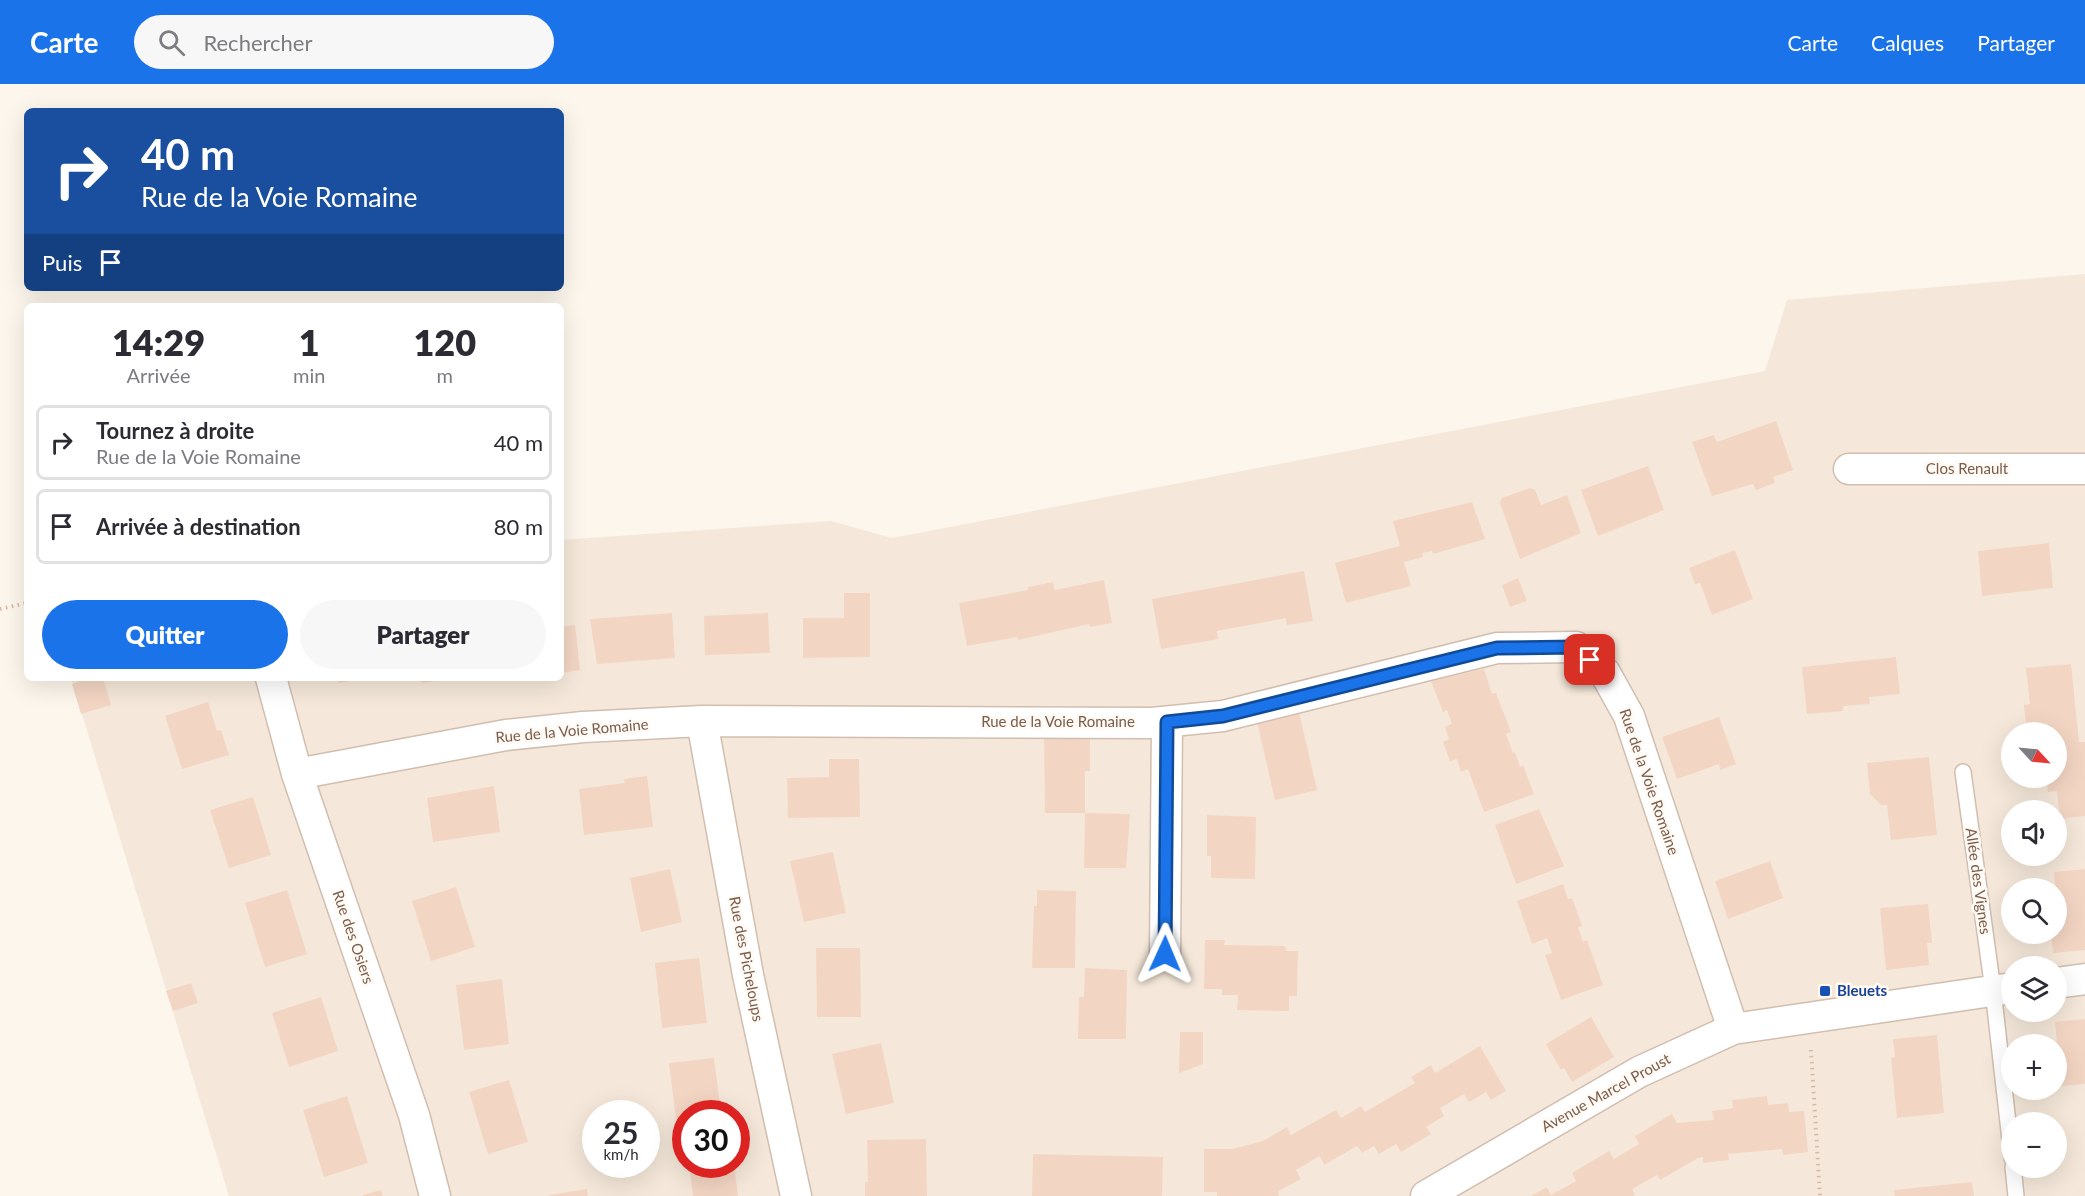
<!DOCTYPE html>
<html lang="fr">
<head>
<meta charset="utf-8">
<style>
  body { margin:0; font-family:Lato,sans-serif; background:#f7f7f7; color:#2b2b33; height:100vh; display:flex; flex-direction:column; font-size:22px; white-space:nowrap }
  * { box-sizing:border-box; margin:0 }
  p { font-size:20px; color:#7c7c81 }
  .icon { flex:none; width:33px; height:33px; fill:none; stroke:currentColor; stroke-width:2; stroke-linecap:round; stroke-linejoin:round }
  .map { position:relative; flex:1; overflow:hidden }
  .side { position:absolute; left:24px; top:219px; width:540px; height:378px; display:flex; flex-direction:column; background:#fff; border-radius:9px; box-shadow:0 6px 24px #0002 }
  .side>* { flex:none }
  .hud { position:absolute; left:24px; top:24px; width:540px; height:183px; border-radius:9px; box-shadow:0 6px 24px #0002; background:#1a4fa0; color:#fff; overflow:hidden }
  .needle { width:39px; rotate:116deg }
  .tools { position:absolute; left:2001px; top:638px; display:grid; gap:12px }
  .tools a { display:grid; place-items:center; width:66px; height:66px; border-radius:50%; background:#fff; box-shadow:0 6px 24px #0002; font-size:30px }
  .speed { position:absolute; left:582px; top:1016px; display:flex; gap:12px; font-size:30px; font-weight:700; text-align:center }
  .speed>* { display:grid; place-content:center; width:78px; height:78px; border-radius:50%; background:#fff; box-shadow:0 6px 24px #0002; line-height:1 }
  .speed small { font-size:15px; font-weight:400 }
  .speed .limit { border:9px solid #d22; background:#fff; color:#111 }
  .pin { position:absolute; display:grid; place-items:center; width:51px; height:51px; color:#fff; margin:-26px; border-radius:12px; box-shadow:0 3px 9px #0006 }
  .me { position:absolute; width:66px; margin:-33px; rotate:1deg; stroke-linejoin:round; filter:drop-shadow(0 0 4px #0008) }
  .turn { display:flex; align-items:center; gap:21px; height:126px; padding:0 18px; font-size:27px }
  .turn .icon { width:78px; height:78px; stroke-width:2.5 }
  .turn b { display:block; font-size:42px; line-height:51px }
  .then { display:flex; align-items:center; height:57px; padding:0 18px; background:#0003; gap:12px; font-size:22px }
  .eta { display:flex; justify-content:space-evenly; align-items:center; height:102px; text-align:center }
  .eta b { font-size:36px; font-weight:800; line-height:42px }
  .primary-button { display:flex; gap:12px; margin-top:auto; padding:12px 18px }
  .primary-button a { flex:1; height:69px; border-radius:36px; background:#1a73e8; color:#fff; font-size:24px; font-weight:800; line-height:69px; text-align:center }
  .primary-button a+a { background:#f7f7f7; color:#2b2b33 }
  ul { padding:0; list-style:none }
  li { display:flex; align-items:center; gap:18px; height:75px; margin:0 12px 9px; padding:0 6px; border:3px solid #e1e1e2; border-radius:9px }
  li div { flex:1 }
  li b { display:block; font-size:22px }
  li em { font-style:normal }
  header { display:flex; align-items:center; gap:36px; box-sizing:border-box; height:84px; padding:0 30px; background:#1a73e8; color:#fff }
  header strong { font-size:28px }
  nav { display:flex; gap:33px; margin-inline-start:auto; font-size:21px }
  .search { width:420px; height:54px; background:#f7f7f7; display:flex; align-items:center; gap:15px; box-sizing:border-box; padding:0 21px; border-radius:33px; color:#7c7c81; font-size:22px }
  .map>svg:first-child { display:block }
  .residential { fill:#f5e8da; fill-rule:evenodd }
  .building { fill:#f3d5c3 }
  .lines { fill:none; stroke-linecap:round; stroke-linejoin:round }
  .service-casing { stroke:#d1beb0; stroke-width:18 }
  .minor-casing { stroke:#d1beb0; stroke-width:33 }
  .path { stroke:#d9b8a5; stroke-width:4; stroke-dasharray:1.5 4.5; stroke-linecap:butt }
  .service { stroke:#fff; stroke-width:15 }
  .minor { stroke:#fff; stroke-width:30 }
  .route-casing { stroke:#114b97; stroke-width:15 }
  .route { stroke:#1a73e8; stroke-width:10 }
  .transit-dot { fill:#1a4fb4; stroke:#fffaf3; stroke-width:2 }
  .labels { text-anchor:middle; stroke-width:5; stroke-linejoin:round; paint-order:stroke }
  .street-label { font-size:15px; fill:#7a5c4d; stroke:#fffaf3 }
  .transit-label { font-size:15px; font-weight:bold; fill:#164399; stroke:#fffaf3; text-anchor:start }
</style>
</head>
<body>
<header>
<strong>Carte</strong>
<div class="search"><svg class="icon" aria-label="search" viewBox="0 0 24 24"><circle cx="10" cy="10" r="6"/><path d="M15 15l6 6"/></svg>Rechercher</div>
<nav><a>Carte</a><a>Calques</a><a>Partager</a></nav>
</header>
<div class="map">
<svg width="2085" height="1112" viewBox="0 0 2085 1112">
  <rect width="100%" height="100%" fill="#fdf6ec"/>
  <path class="residential" d="M2085,190v922h-1856l-158,-518h490v-138l270,-19 61,17 873,-167 22,-71zM2012,648h44v45h-44zM2012,726h44v45h-44zM2012,804h44v45h-44zM2012,882h44v45h-44zM2012,960h44v45h-44zM596,1029h50v51h-50zM686,1029h50v51h-50zM2012,1038h44v45h-44z"/>
  <path class="building" d="M1776,337l17,49 -20,7 2,6 -19,7 -3,-6 -41,12 -20,-54 22,-7 3,7z
    M1648,382l16,44 -66,26 -17,-46z
    M1530,404l5,2 6,15 26,-10 14,38 -61,26 -20,-56 2,-5z
    M1472,418l13,37 -52,15 -1,-3 -10,2 1,4 -19,5 7,24 -65,17 -11,-40 65,-17 -7,-25z
    M2049,459l4,45 -71,8 -4,-45z
    M1735,466l18,49 -41,16 -12,-32 -5,1 -6,-16z
    M1304,487l9,50 -26,4 -1,-7 -69,13 1,8 -57,10 -9,-50z
    M1518,494l9,23 -17,6 -8,-22z
    M1104,496l8,43 -22,4 -1,-3 -71,16 -1,-3 -50,9 -8,-43 69,-13v-3l25,-5 2,8z
    M844,509h26v64l-67,1v-40h41z
    M672,529l3,45 -78,6 -7,-45z
    M768,529l2,40 -65,2 -1,-39z
    M575,541l5,45 -19,3v-46z
    M1896,573l4,37 -31,3 1,7 -27,2v5l-36,3 -5,-47z
    M2071,580l8,78h6v74l-25,3 -3,-28 -9,1 -2,-15h10v-45h-29l-3,-27 6,-1 -4,-36z
    M1484,585l8,25 4,-1 15,39 -5,2 7,19 2,-1 5,15 3,-2 11,29 -50,18 -16,-43 -7,3 -4,-13 -7,2 -7,-19 6,-3 -4,-12 7,-3 -5,-14 -4,2 -12,-31z
    M77,594h26l8,27 -30,9 -9,-30 6,-2z
    M338,594h22v1l-22,4z
    M421,594h26v1l-25,4z
    M208,618l9,29 4,-1 8,25 -47,14 -17,-53z
    M1299,628l18,78 -42,10 -18,-78z
    M1719,633l17,47 -16,6 -1,-6 -42,15 -15,-42z
    M1090,649v38h-5v42h-40l-1,-79z
    M1929,673l8,78 -46,5 -4,-35h-6l-11,-11 -3,-31z
    M829,675h30l1,58 -72,1 -1,-40 42,-1z
    M647,692l6,51 -69,8 -5,-46 46,-6 -1,-4z
    M494,702l6,46 -67,10 -6,-44z
    M253,713l18,58 -42,13 -19,-58z
    M1539,725l25,57 -48,18 -21,-59z
    M1085,729l45,1 -4,54h-42z
    M1207,731l49,2 -1,62 -44,-1v-22h-4z
    M833,768l13,61 -42,9 -14,-61z
    M1770,777l13,37 -55,21 -13,-38z
    M670,785l12,53 -41,10 -11,-54z
    M2085,785v81l-32,3 -2,-20h5l2,-22 -4,-39z
    M1563,800l5,15 4,-1 10,28 -4,1 5,15 4,-2 16,45 -42,15 -16,-45 7,-2 -5,-15 -15,6 -15,-43z
    M456,803l19,60 -44,14 -19,-60z
    M287,806l20,64 -42,13 -20,-64z
    M1037,806l39,1 -1,77h-43l2,-62h3z
    M1928,820l4,39h-5l2,22 -43,5 -6,-62z
    M1205,856h20l-1,5 61,1 1,5h12l-1,45h-8v15l-52,-1 1,-15h-16v-6h-18z
    M816,864h44l1,69h-44z
    M699,874l8,65 -45,5 -7,-65z
    M1085,884l42,2 -1,69h-48l1,-42h5z
    M502,895l7,65 -45,6 -8,-65z
    M191,899l7,20 -25,8 -7,-20z
    M321,913l17,54 -49,16 -17,-54z
    M1591,933l23,40 -42,25 -8,-14 -3,2 -15,-26z
    M2085,935v65l-24,2 -6,-64z
    M1180,948h23v32l-24,9z
    M1937,951l7,78 -47,5 -6,-60 4,-1 -2,-18z
    M881,959l13,60 -48,11 -14,-60z
    M1480,962l26,45 -15,9 -5,-8 -17,10 -5,-8 -24,14 4,8 -18,11 5,7 -30,18 -5,-8 -17,10 -5,-8 -12,7 -5,-7 -33,19 -4,-9 -24,14 5,9 -23,12 1,5h-62v-4h-13v-43h28l16,-4 15,-4 24,-14 4,8 45,-25 5,8 20,-12 4,6 50,-29 -4,-6 20,-12 4,8z
    M714,974l7,55h-35v13l-9,1 -8,-64z
    M509,996l19,62 -40,12 -19,-62z
    M347,1012l21,67 -44,14 -21,-67z
    M1767,1012l1,9 20,-2 1,9 15,-1 4,41 -25,3 -1,-6 -54,5 1,6 -26,3v-6l-5,1 -38,22 -3,-5 -25,14 3,6 -2,1h-102l16,-9 4,8 25,-14 -4,-8 37,-22 5,8 25,-15 -4,-8 37,-22 5,9 37,-3 -2,-9 21,-3 -1,-8z
    M926,1055l1,57h-62v-14h3l-1,-42z
    M1033,1070l130,3 -1,39h-130z
    M689,1080h45l4,32h-45z
    M1972,1098l2,14h-79l-1,-6z
    M587,1105l1,7h-39v-1z
    M381,1106l2,6h-20v-1z"/>
  <g class="lines">
    <g class="service-casing">
      <path id="service" d="M1963,688l30,218 19,168
        M2013,1083l3,29"/>
    </g>
    <g class="minor-casing">
      <path id="minor" d="M1849,385h236
        M271,594l26,96 117,341 21,81
        M702,637l46,254 48,221
        M297,690l209,-39 77,-8 119,-6 450,2 71,-7 274,-68 79,-1 29,26 24,43 104,313
        M1165,870l2,-232
        M2056,899l29,-4
        M1426,1112l213,-124 94,-43 279,-41"/>
    </g>
    <path class="path" d="M0,525l27,-6
      M1811,966l9,146"/>
    <use href="#service" class="service"/>
    <use href="#minor" class="minor"/>
  </g>
  <g class="lines">
    <g class="route-casing">
      <path id="route" d="M1165,870l2,-232 56,-6 274,-68 79,-1 14,13"/>
    </g>
    <use href="#route" class="route"/>
  </g>
  <rect class="transit-dot" x="1819" y="901" width="12" height="12" rx="3"/>
  <g class="labels">
    <g class="street-label">
      <text x="1967" y="390">Clos Renault</text>
      <text x="1058" y="643">Rue de la Voie Romaine</text>
      <text transform="translate(572 647) rotate(-5)" y="5">Rue de la Voie Romaine</text>
      <text transform="translate(1649 698) rotate(71)" y="5">Rue de la Voie Romaine</text>
      <text transform="translate(1978 797) rotate(82)" y="5">Allée des Vignes</text>
      <text transform="translate(353 853) rotate(71)" y="5">Rue des Osiers</text>
      <text transform="translate(746 875) rotate(79)" y="5">Rue des Picheloups</text>
      <text transform="translate(1606 1009) rotate(-29)" y="5">Avenue Marcel Proust</text>
    </g>
    <g class="transit-label">
      <text x="1837" y="912">Bleuets</text>
    </g>
  </g>
</svg>
<div class="tools">
<a><svg class="needle" viewBox="-14 -14 28 28"><path d="M0-13l5 13h-10z" fill="#e53935"/><path d="M0 13l5-13h-10z" fill="#7c7c81"/></svg></a>
<a><svg class="icon" aria-label="sound" viewBox="0 0 24 24"><path d="M4 9h4l5-4v14l-5-4H4zM17 9q2 3 0 6"/></svg></a>
<a><svg class="icon" aria-label="search" viewBox="0 0 24 24"><circle cx="10" cy="10" r="6"/><path d="M15 15l6 6"/></svg></a>
<a><svg class="icon" aria-label="layers" viewBox="0 0 24 24"><path d="M12 4l9 5-9 5-9-5zM3 14l9 5 9-5"/></svg></a>
<a>+</a>
<a>−</a>
</div>
<div class="speed"><div>25<small>km/h</small></div><div class="limit">30</div></div>
<div class="pin" style="left:1590px;top:576px;background:#d93025"><svg class="icon" aria-label="arrive" viewBox="0 0 24 24"><path d="M6 21V4h12l-3 4 3 4H6"/></svg></div>
<svg class="me" style="left:1165px;top:870px" viewBox="-20 -20 40 40"><path d="M0-17L14 15 0 8-14 15z" fill="#1a73e8" stroke="#fff" stroke-width="4"/></svg>
<div class="hud">
<div class="turn"><svg class="icon" aria-label="right" viewBox="0 0 24 24"><path d="M7 20v-9h11M14 6l5 5-5 5"/></svg><div><b>40 m</b>Rue de la Voie Romaine</div></div>
<div class="then">Puis<svg class="icon" aria-label="arrive" viewBox="0 0 24 24"><path d="M6 21V4h12l-3 4 3 4H6"/></svg></div>
</div>
<section class="side">
<div class="eta">
<div><b>14:29</b><p>Arrivée</p></div>
<div><b>1</b><p>min</p></div>
<div><b>120</b><p>m</p></div>
</div>
<ul>
<li><svg class="icon" aria-label="right" viewBox="0 0 24 24"><path d="M7 20v-9h11M14 6l5 5-5 5"/></svg><div><b>Tournez à droite</b><p>Rue de la Voie Romaine</p></div><em>40 m</em></li>
<li><svg class="icon" aria-label="arrive" viewBox="0 0 24 24"><path d="M6 21V4h12l-3 4 3 4H6"/></svg><div><b>Arrivée à destination</b></div><em>80 m</em></li>
</ul>
<div class="primary-button"><a>Quitter</a><a>Partager</a></div>
</section>
</div>
</body>
</html>
